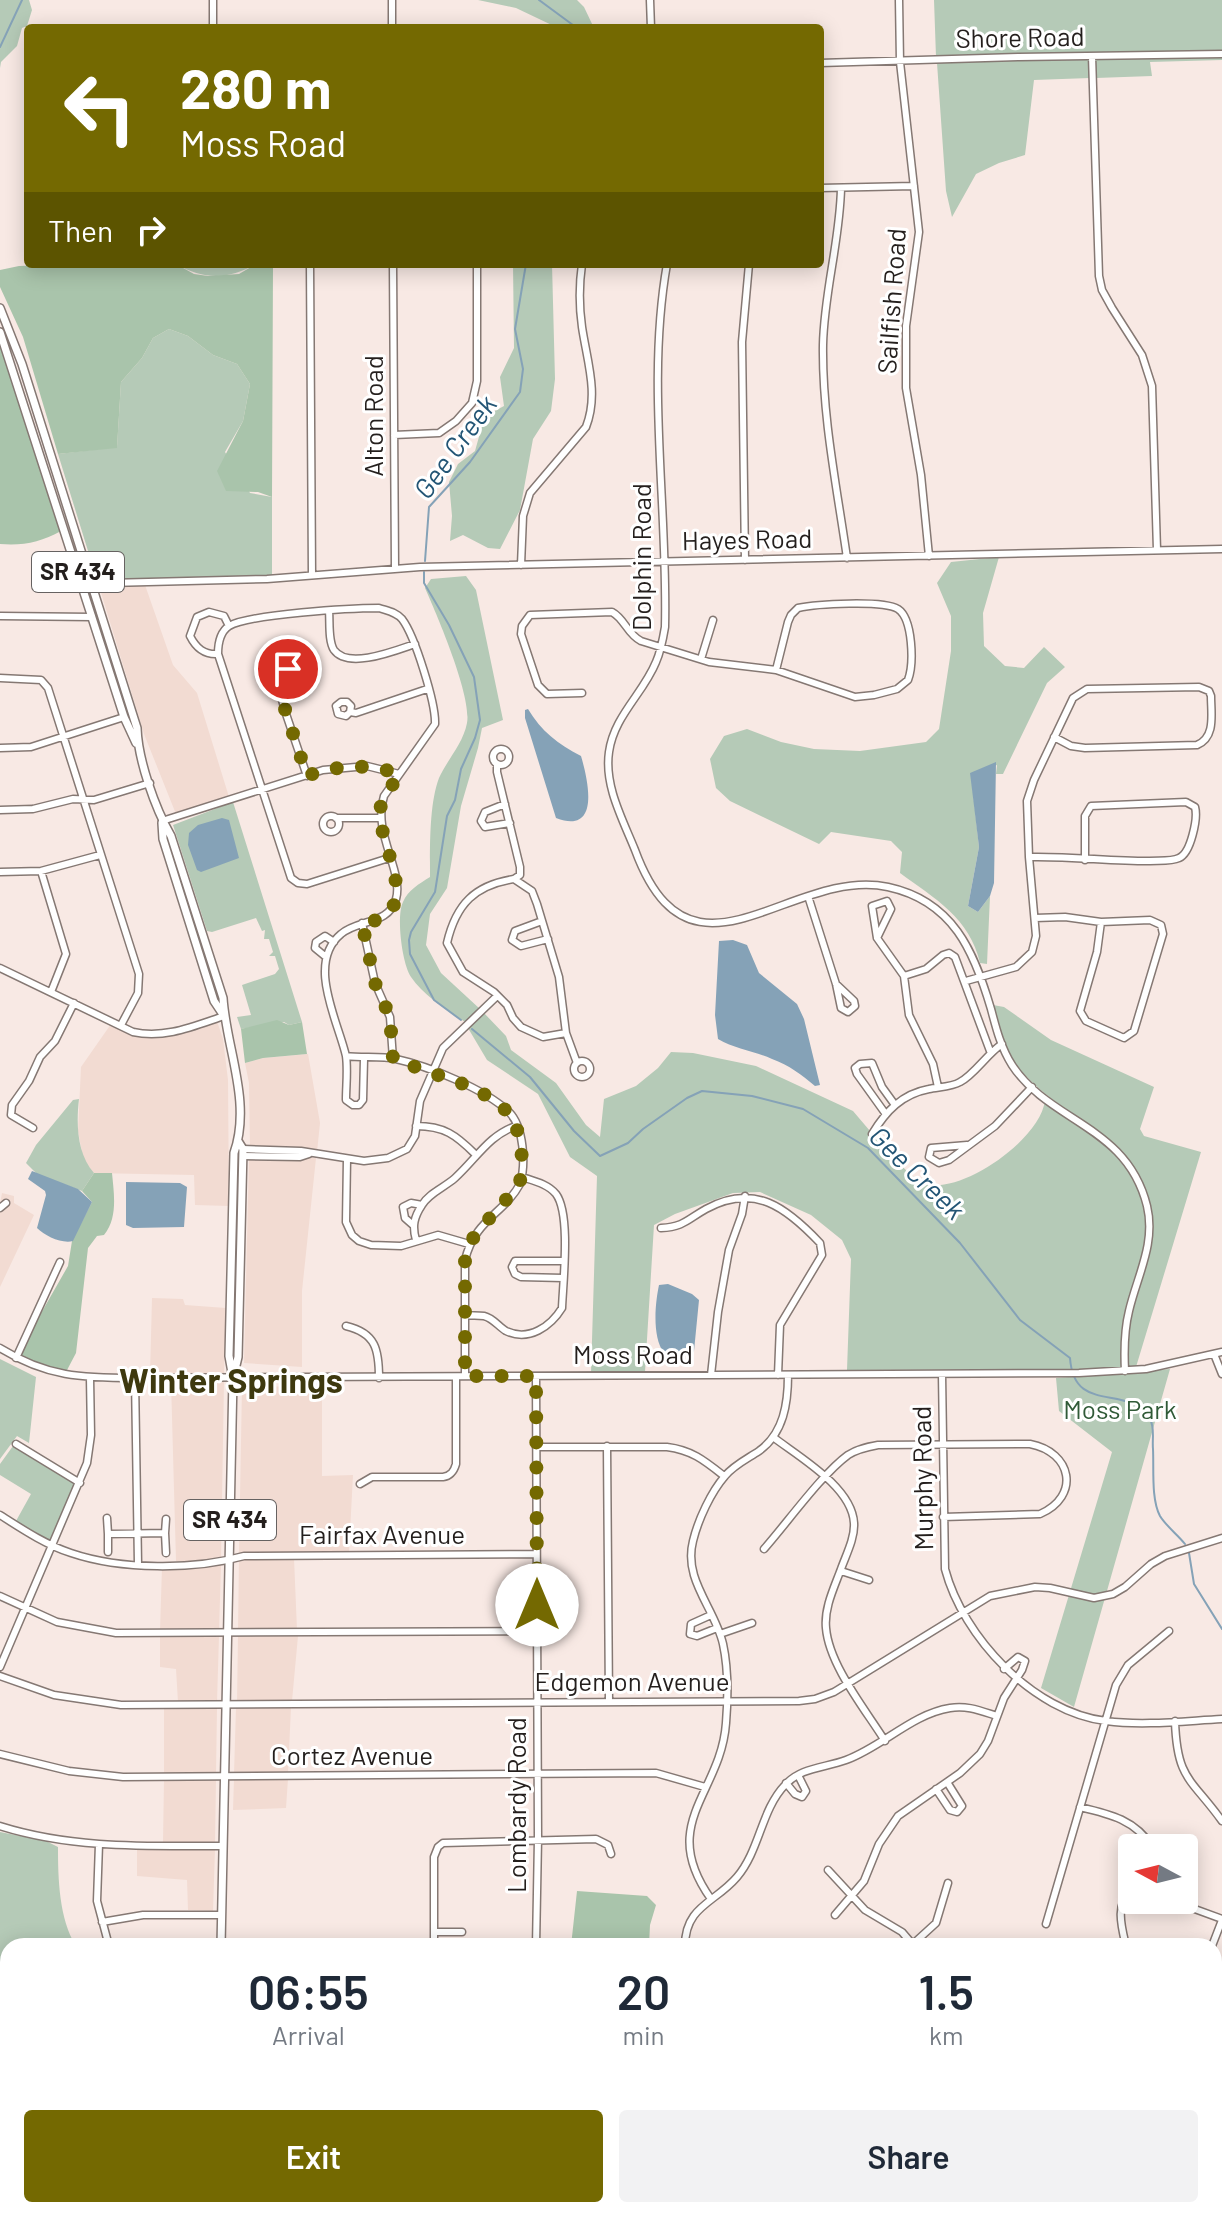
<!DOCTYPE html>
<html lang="en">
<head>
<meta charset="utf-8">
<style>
  body { margin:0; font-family:Barlow,sans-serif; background:#f2f2f3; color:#1f2937; height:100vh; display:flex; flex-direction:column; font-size:30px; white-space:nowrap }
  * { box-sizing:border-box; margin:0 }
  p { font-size:26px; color:#747a83 }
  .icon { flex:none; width:44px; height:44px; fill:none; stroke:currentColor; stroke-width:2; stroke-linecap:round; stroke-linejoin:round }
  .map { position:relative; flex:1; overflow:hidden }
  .side { position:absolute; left:0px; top:1938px; width:1222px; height:280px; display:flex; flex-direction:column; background:#fff; border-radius:24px 24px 0 0; box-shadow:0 4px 20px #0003 }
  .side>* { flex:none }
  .banner { position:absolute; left:24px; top:24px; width:800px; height:244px; border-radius:8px; box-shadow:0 4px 20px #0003; background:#746901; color:#fff; overflow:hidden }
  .needle { width:52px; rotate:277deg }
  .tools { position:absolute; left:1118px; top:1834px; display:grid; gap:16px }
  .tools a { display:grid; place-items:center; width:80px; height:80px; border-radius:8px; background:#fff; box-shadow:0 4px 20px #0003; font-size:40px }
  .pin { position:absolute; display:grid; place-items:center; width:68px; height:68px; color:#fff; margin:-34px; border:4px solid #fff; border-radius:50%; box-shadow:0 2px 8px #0007 }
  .me { position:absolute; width:88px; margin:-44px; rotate:0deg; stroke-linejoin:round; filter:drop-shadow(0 0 6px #0008) }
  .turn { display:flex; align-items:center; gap:28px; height:168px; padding:0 24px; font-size:36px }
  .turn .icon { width:104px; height:104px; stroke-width:2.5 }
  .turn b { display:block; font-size:56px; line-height:68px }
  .then { display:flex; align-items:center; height:76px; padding:0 24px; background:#0003; gap:16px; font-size:30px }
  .eta { display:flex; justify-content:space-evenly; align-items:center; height:136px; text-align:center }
  .eta b { font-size:48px; font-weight:600; line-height:56px }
  .primary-button { display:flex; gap:16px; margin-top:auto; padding:16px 24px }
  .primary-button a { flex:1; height:92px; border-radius:8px; background:#746901; color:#fff; font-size:32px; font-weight:600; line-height:92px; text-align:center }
  .primary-button a+a { background:#f2f2f3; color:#1f2937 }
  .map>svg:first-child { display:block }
  .built { fill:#f2dbd2 }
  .green { fill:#b5cab7 }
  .forest { fill:#a9c4ab }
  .water { fill:#85a2b7 }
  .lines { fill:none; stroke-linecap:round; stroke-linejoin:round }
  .stream { stroke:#85a2b7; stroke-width:2 }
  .minor-casing { stroke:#857873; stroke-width:9 }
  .major-casing { stroke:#857873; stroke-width:10 }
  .minor { stroke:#fff; stroke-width:6 }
  .major { stroke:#fff; stroke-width:7 }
  .route { stroke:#746901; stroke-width:14; stroke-dasharray:0 25.2 }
  .labels { text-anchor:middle; stroke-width:6; stroke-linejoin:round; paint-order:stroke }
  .shield { fill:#fff; stroke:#666261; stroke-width:2 }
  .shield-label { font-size:24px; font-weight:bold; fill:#241f1d }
  .street-label { font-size:26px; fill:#241f1d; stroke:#fff }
  .park-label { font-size:26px; fill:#305a37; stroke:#fff }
  .water-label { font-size:28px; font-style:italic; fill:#235575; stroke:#fff }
  .district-label { font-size:34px; font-weight:bold; fill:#3e390f; stroke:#fff }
</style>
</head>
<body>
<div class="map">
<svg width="1222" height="2218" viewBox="0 0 1222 2218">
  <rect width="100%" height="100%" fill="#f8e9e4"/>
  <path class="built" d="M145,585l28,80 24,28 32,104 -53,17 -32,-80 -45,-148z
    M217,1021l6,18 5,41 1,126 -34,-1 -1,-30 -101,-2 -10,-15 -5,-27 3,-64 30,-43 22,11 23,3z
    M308,1054l12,69 -3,29 -67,-5 -1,-64 -4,-20 18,-5z
    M309,1157l7,1 -14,133v76l-58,-4 5,-204 51,1z
    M2,1193l12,3v7l20,12 -34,72v-75l10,-9 -4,-4 -6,5z
    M152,1298l31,1 2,6 41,3 -2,67h-74z
    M171,1381h53l-3,179 -6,1h-39z
    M242,1386l80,1v89l31,-1 -4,76 -110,3z
    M294,1558l3,72 -59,1 1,-71z
    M221,1565l-2,66h-59l2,-64z
    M219,1636l-2,66h-39l-2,-33 -16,-2v-30z
    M238,1636h60l-6,65 -55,1z
    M236,1707h55l-3,66 -54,1z
    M164,1708h53l-1,66h-52z
    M216,1779l-1,64 -64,1 12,-2 1,-62z
    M234,1779h54l-2,29 -53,2z
    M137,1849h78l-2,62 -25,-1 -1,-30 -50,-4z
    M211,2210h128v8h-129z
    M367,2210h288l-1,8 -76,-2 -211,2z"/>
  <path class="green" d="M0,0h29l3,10 -5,16 -5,2 -5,18 -16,16 -1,6z
    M478,0h99l7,7 10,21h-36l-42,-20z
    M934,0h288v51l-286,6z
    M1222,57v3l-72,2 2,14 -56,2 -1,-19z
    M1089,59l1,19 -56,2 -9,75 -26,8 -23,11 -24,43 -6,-26 -9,-128z
    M176,264h80c-28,16 -52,16 -80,0z
    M513,264h39l3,115 -4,32 -18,28 -13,71 -20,39 -12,-1 -25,-13 -13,6 2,-25 -3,-34 9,-18 17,-13 7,-25 7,-12 15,-8 -4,-29 14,-29z
    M169,329l19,7 25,19 24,9 13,20 -7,37 -18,31 25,41 22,4v78l-175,5 -39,-126 59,-7 4,-65 21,-24 11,-20z
    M999,557l-16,56 1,33 21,20 19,2 20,-21 21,20 -18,16 -44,91h-7l1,-9 -26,9 8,73 -11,59 10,6 12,-16 -3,68 -7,-1c-10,-45 -46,-65 -80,-90l2,-21 -11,-11 -60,-9 -12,12 -89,-43 -14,-13 -6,-29 14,-23 23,-7 34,13 33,7 46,2 66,-9 13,-13 12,-78v-35l-14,-33 14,-21z
    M466,576l10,14 27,130 -21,8 -4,20 -17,58 -14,82 -17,26 -4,31 15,28 39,36 -15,13c-18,-12 -41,-26 -54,-45 -9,-13 -15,-61 -8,-75 5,-12 16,-18 27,-25 0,-28 -1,-73 9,-99 8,-18 24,-34 28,-55 5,-27 -30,-108 -42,-135l6,-9z
    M233,802l69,220 -13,3 -5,-3 -43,7 -4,-12 14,-2 -9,-30 33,-11 4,-5 -4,-13h-6l4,-4 -4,-13h-5l1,-9 -3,1 -6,-13 -44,14 -5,-1 -34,-106z
    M993,1005l11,2 47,33 103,47 -14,42 4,7 57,16 -65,215 -8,1c-1,-18 -1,-36 3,-55 8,-34 26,-64 20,-101 -11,-76 -91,-92 -133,-145 -14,-17 -19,-40 -25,-62z
    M484,1013l22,23 5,14 45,33 30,42 14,12 4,-38 32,-13 22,-18 13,-16 22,1 63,13 97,45 17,20 -2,4 7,1c10,12 39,47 53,49 39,6 113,-47 117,-85 56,40 115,75 98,154 -4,18 -12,36 -17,53 -5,20 -5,41 -5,62l-274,1 4,-111 -9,-19 -31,-25 -51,-23 -27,1 -58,21 -21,11 -9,147 -54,1 6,-197 -27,-19 -32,-63 -51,-34 -19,-32z
    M79,1099c-3,25 -2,55 15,74l-12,18 -45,-17 -11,-11 10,-18 37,-45z
    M0,1359l36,18 -7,66 -12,-7 -17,23z
    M1170,1369l-96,338 -33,-19 71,-236 -53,-41 -3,-33z
    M13,1446l64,38 -25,58 -36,-21 15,-27 -31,-19v-11z
    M0,1832l46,9 12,6c0,31 1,72 18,99h-68v49l-8,-1z
    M1222,1993v225h-270l-4,-8h70l3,4c34,4 71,0 105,-4 29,-3 59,0 88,0v-215z
    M0,2005l8,1v204h184l-1,8h-191z"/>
  <path class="forest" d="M75,264h101l18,10 14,2 31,-2 17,-10h17l-1,233 -14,-5 -32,-1 -9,-20 26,-50 7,-37 -13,-20 -24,-9 -25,-19 -19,-7 -16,9 -11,20 -21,24 -4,66 -59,6 -35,-117 -23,-50v-17l19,-4z
    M0,342l61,189c-20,11 -38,15 -61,13z
    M277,1020l12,5 13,-3 5,32 -44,4 -18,5 -4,-34z
    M94,1173h18c2,21 6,45 -8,62l-7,1 -9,12 -12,105 -10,19 -9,-1 -37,-14 16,-35 32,-56 4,-25 20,-39 -10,-11z
    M577,1891l70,5 9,9 -6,20 -1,21h-78z
    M655,2210h86l-2,8h-85z"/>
  <path class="water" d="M528,709c13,22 30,35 53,47 7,24 20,79 -25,62l-31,-100v-8z
    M996,762l-2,121 -4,13 -12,16 -10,-6 11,-59 -9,-74z
    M222,818l7,2 10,38 -38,14 -4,-2 -9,-25 1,-12 9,-8z
    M733,940l14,5 12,28 38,31 7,15 16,66 -5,1c-13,-11 -26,-21 -43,-27 -18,-8 -37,-10 -54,-20l-3,-24 4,-74z
    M32,1171l46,18 14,13 -19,39c-11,3 -28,-5 -36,-13l9,-33 -1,-4 -17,-12z
    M126,1182l54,1 7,4 -3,40 -51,1 -7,-3z
    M668,1284l24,10 7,6 -5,51 -2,3 -28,-1c-12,-16 -9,-49 -5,-68z"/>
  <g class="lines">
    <path class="stream" d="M539,0l38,28
      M0,47l22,-47
      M425,561l4,-54 41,-45 50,-70 3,-23 -8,-40 11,-65
      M424,572v11l25,42 25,52 6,43 -5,18 -14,31 -6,31 -8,16 -12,76 -24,40 -2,8 1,14 24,46 27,20
      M472,1029l58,48 44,54 26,25 28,-13 15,-14 44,-31 15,-7 50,5 51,13 65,39 92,95 60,77 50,38c4,58 58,24 80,61 5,9 2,20 3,30 1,20 -2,50 7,67 6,10 18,19 25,28
      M1189,1553l5,31 28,45"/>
    <g class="minor-casing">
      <path id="minor" d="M213,0v28
        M392,0v28
        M650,0l1,28
        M899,0l1,62 19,170 -13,94v62l15,87 8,81
        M1092,56l7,220 3,14 10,18 30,47 10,31 5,164
        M820,63l199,-6 203,-3
        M820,188l94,-2
        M841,188c-1,53 -17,104 -18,157 -1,71 14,143 24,213
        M310,264l2,311
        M393,264l2,304
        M667,264c-21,119 1,243 -2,363 -2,12 -4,24 -9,35 -13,32 -42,54 -47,90 -5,34 14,68 26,98 56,152 155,16 253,37 65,14 86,64 103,122 5,19 10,39 21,56 38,58 115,60 135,141 9,38 -10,70 -18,105 -5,20 -5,40 -4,60
        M394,435l45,-2 17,-12 16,-18 5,-22v-117
        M745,560l-3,-218 7,-78
        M521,565l2,-49 7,-23 56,-66c13,-33 1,-66 -4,-100 -3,-21 -3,-42 0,-63
        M83,590l26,-7 158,-4 153,-12 802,-18
        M329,611c1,11 -1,30 5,39 14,20 63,0 81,-6
        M0,616l92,1
        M218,654c-14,1 -22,-6 -28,-18l7,-19 12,-5 15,4 5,10
        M701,659l12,-39
        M272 669a8 8 0 1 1 16 0a8 8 0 1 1-16 0Z
        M276,677l9,34 22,65
        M0,678l41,2 7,8 91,286 -1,19 -17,32
        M582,693l-35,1 -9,-9 -17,-51 1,-8 8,-11 82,-3c13,7 15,22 29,29l68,21 67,8 79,27 19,-2 23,-6 11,-9c6,-16 5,-61 -10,-71 -15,-9 -82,-5 -100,-1l-7,7 -3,7 -12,48
        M350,712l1,-6 -4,-4h-6l-5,4 2,8 8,2 4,-4 6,1 71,-24
        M0,748l31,-1 93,-30
        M493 757a8 8 0 1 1 16 0a8 8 0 1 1-16 0Z
        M497,765v7l23,95v8l-6,4
        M505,804l-20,8 -4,9 4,6 25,-4
        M0,810l33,-1 40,-10 21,1 56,-17
        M323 824a8 8 0 1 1 16 0a8 8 0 1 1-16 0Z
        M336,818h45
        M162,821l161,-51 44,-4 32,8
        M1029,857c40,-1 79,4 119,4 9,-1 23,1 31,-3 12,-5 19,-40 16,-51l-9,-5 -95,4 -6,10v44
        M41,871l25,83 -15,38
        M0,872l41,-1 59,-16
        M514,879c-39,6 -58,25 -67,64l16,29 31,20 13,13 6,13 8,9 22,10 23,-4
        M514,879l18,12 5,13 22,73 7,56 11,30
        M808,896l28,88 5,24 7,4 7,-6 -1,-5 -18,-17
        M1035,918l30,-1 36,5 49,-2 11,5 2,9 -29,97 -10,7 -38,-17 -6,-10 17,-59 4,-30
        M542,921l-27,10 -3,9 9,6 27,-7
        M362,923l13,60 15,34 3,42
        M877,938l14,-29 -4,-8 -15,5 5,32 27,38 5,39 24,49 5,23
        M326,957l-11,-9 1,-6 9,-6 9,6
        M0,968l133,64c32,7 61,-6 91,-16
        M904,976l22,-7 17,-14 6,-2 6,4 35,94
        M966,981l50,-14 16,-15 4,-16 -7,-79 -2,-56 7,-21 39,-82 14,-9 112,-2 10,4 2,5c0,18 5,41 -14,49l-112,3 -14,-2 -17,-9
        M346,1056c16,2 34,0 50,3 32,7 89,30 113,53 15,15 17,52 11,72 -16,30 -45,35 -55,76v116
        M364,1059l-1,41 -4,5h-6l-7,-5c0,-14 2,-30 0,-44 -8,-35 -40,-93 -5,-122 17,-15 48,-9 55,-35 8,-28 -24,-66 -12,-103l51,-72c1,-20 -20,-88 -33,-105 -6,-7 -14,-8 -23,-11 -27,0 -129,6 -150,18 -9,6 -11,19 -11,28l73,224 7,5 9,1 82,-26
        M574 1069a8 8 0 1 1 16 0a8 8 0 1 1-16 0Z
        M885,1113l-28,-39 -2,-6 5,-4 12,-1 10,24 13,18
        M416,1126c28,0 40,9 59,28
        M33,1128l-22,-13 1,-10 17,-24 11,-24 15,-16 19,-38
        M872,1134c14,-23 30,-40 57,-45 9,-2 23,-2 31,-7 14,-7 27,-28 42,-38
        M967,1145l-36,3 -2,9 10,6 10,-3 46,-34 37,-39
        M243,1149l58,2 63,10 24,-3 19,-9 8,-13 5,-35 23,-53 53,-51
        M243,1156l57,1 9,-3
        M347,1159l-1,63 6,13 7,6 12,4 30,1 37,-11 31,9
        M0,1208l6,-5
        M413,1225l-8,-7 -2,-11 8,-4 11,2
        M661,1228c23,-1 27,-9 45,-19 48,-27 81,-1 114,34l2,12 -42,70 -2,50
        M416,1240c-4,-14 -2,-23 6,-35 7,-12 23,-18 33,-27 21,-19 34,-43 61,-52
        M563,1261h-48l-3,6 3,7 6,3 42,1
        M465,1315c6,1 13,0 19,1 9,2 15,11 22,15 23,11 45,-5 56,-23 1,-26 9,-94 -6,-114 -8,-10 -22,-13 -34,-17
        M346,1326c30,7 33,24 33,52
        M0,1348c47,29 82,30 135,30l944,-5 67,-4 76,-17
        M1214,1354l8,20
        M16,1358l44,-96
        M942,1374l3,195c18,68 88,143 161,152 37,5 78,0 116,-2
        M711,1375l7,-63 11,-62 13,-36 3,-18
        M135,1378l3,186
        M773,1437c26,20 79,50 81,86 1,15 -8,32 -13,46 -7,19 -17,39 -15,59 3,37 39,81 59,113
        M16,1444l64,39
        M607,1446l2,256
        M536,1447h131c25,3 38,14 57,29
        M360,1484l12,-7h71c8,-1 11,-6 13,-13v-87
        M0,1515c22,14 46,30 71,38 50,17 123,17 173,3l292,-2
        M107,1518l1,16 57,-1 1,-14
        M165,1533l1,20
        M764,1549c23,-26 58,-75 84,-94 9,-6 19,-8 30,-10l152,-1c42,8 51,52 10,70l-97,3
        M108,1552v-18
        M841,1571l28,9
        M0,1596l57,26 59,11 421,-2
        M711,1615l-20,9 -1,10 7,2 20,-8
        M720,1634l32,-11
        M0,1667l87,-204 4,-28 -1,-57
        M0,1676l54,19 67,10 678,-4 16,-2 19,-7 156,-96 45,-9 15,1 44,10 19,-4 12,-7 26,-23 14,-8 57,-18
        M1175,1721c2,59 16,57 47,100
        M0,1754l69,17 54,6 533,-4 49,14
        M786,1783l9,11 7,3 4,-6 -8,-16
        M936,1789l14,21 7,2 5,-6 -15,-24
        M1080,1807c30,7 56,13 73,41
        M0,1826c73,23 148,20 223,20
        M99,1844l-2,57 12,45
        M828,1870l37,40 37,22 12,14
        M711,1899c-54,-76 10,-105 15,-176 2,-25 2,-56 -3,-79 -8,-36 -40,-64 -30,-103 5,-21 18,-49 32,-65 9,-11 22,-17 34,-25 25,-18 29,-48 29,-76
        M1179,1900l13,8 30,11
        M835,1915l29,-34 15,-37 19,-28 62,-43 20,-19 8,-13 16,-43 18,-28 3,-9 -7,-4 -14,12
        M102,1922l41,-7h78
        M1046,1924l70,-239 12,-20 41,-34
        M434,1932h28
        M913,1944l23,-21 12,-40
        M434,1946v-89l4,-10 5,-4 153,-4 12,6 3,9
        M536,1946l2,-107 -2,-463
        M685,1946c0,-40 30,-43 52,-69 23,-27 24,-67 48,-92 16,-18 40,-17 61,-25 36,-13 66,-46 104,-52 17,-3 31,3 47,8
        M1126,1946c-5,-21 -11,-41 6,-58
        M1212,1946l10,-26
        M0,1997l8,1
        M0,2002l8,1
        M944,2210l3,8"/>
    </g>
    <g class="major-casing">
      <path id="major" d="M0,308l22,56 115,364c1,32 18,80 34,108l52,162c3,50 29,104 11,155l-5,203 4,22
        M0,332l124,385 12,26
        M162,823l1,16 51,162 8,12
        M221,1946l12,-568 5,-21 5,-208 -5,-8
        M196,2218l1,-8
        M205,2218l1,-8"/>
    </g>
    <use href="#minor" class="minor"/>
    <use href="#major" class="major"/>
  </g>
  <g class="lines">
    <path class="route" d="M288,669l-2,6 -10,2 1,8 30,91c29,-11 63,-13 92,-2 -6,13 -19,23 -19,39 0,37 47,103 -18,110l13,60 15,34 3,42 84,30 34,25 5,12 6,22 -2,36 -41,46 -10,14 -4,16v116h71l1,229"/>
  </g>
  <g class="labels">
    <g class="shield">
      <rect x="32" y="552" width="92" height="40" rx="6"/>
      <rect x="184" y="1500" width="92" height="40" rx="6"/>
    </g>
    <g class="shield-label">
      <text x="78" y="580">SR 434</text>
      <text x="230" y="1528">SR 434</text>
    </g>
    <g class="street-label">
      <text transform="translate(1020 38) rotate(-1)" y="9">Shore Road</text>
      <text transform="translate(892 301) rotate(-86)" y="9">Sailfish Road</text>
      <text transform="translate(374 416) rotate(-90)" y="9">Alton Road</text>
      <text transform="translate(747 540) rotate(-1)" y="9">Hayes Road</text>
      <text transform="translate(642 557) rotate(-90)" y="9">Dolphin Road</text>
      <text x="633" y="1364">Moss Road</text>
      <text transform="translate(923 1478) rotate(-91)" y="9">Murphy Road</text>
      <text x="382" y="1544">Fairfax Avenue</text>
      <text x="632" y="1691">Edgemon Avenue</text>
      <text x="352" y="1765">Cortez Avenue</text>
      <text transform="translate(517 1805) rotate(-90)" y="9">Lombardy Road</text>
    </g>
    <g class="park-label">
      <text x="1120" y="1419">Moss Park</text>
    </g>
    <g class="water-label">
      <text transform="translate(455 447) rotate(-54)" y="10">Gee Creek</text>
      <text transform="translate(917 1173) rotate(44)" y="10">Gee Creek</text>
    </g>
    <g class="district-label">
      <text x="231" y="1393">Winter Springs</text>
    </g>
  </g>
</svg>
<div class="tools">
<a><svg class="needle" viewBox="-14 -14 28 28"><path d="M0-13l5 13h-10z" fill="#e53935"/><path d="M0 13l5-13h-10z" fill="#747a83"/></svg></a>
</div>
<div class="pin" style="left:288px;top:669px;background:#d93025"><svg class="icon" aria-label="arrive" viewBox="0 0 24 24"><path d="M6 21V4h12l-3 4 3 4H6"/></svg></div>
<svg class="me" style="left:537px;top:1605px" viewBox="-20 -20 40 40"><circle r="19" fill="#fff"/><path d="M0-13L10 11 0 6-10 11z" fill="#746901"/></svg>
<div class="banner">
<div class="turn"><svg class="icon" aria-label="left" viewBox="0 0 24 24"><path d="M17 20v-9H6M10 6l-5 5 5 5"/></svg><div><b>280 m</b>Moss Road</div></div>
<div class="then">Then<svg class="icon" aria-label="right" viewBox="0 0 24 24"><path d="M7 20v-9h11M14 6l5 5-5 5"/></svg></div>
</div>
<section class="side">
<div class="eta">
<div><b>06:55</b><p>Arrival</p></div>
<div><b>20</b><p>min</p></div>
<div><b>1.5</b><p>km</p></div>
</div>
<div class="primary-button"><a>Exit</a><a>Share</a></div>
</section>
</div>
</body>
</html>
